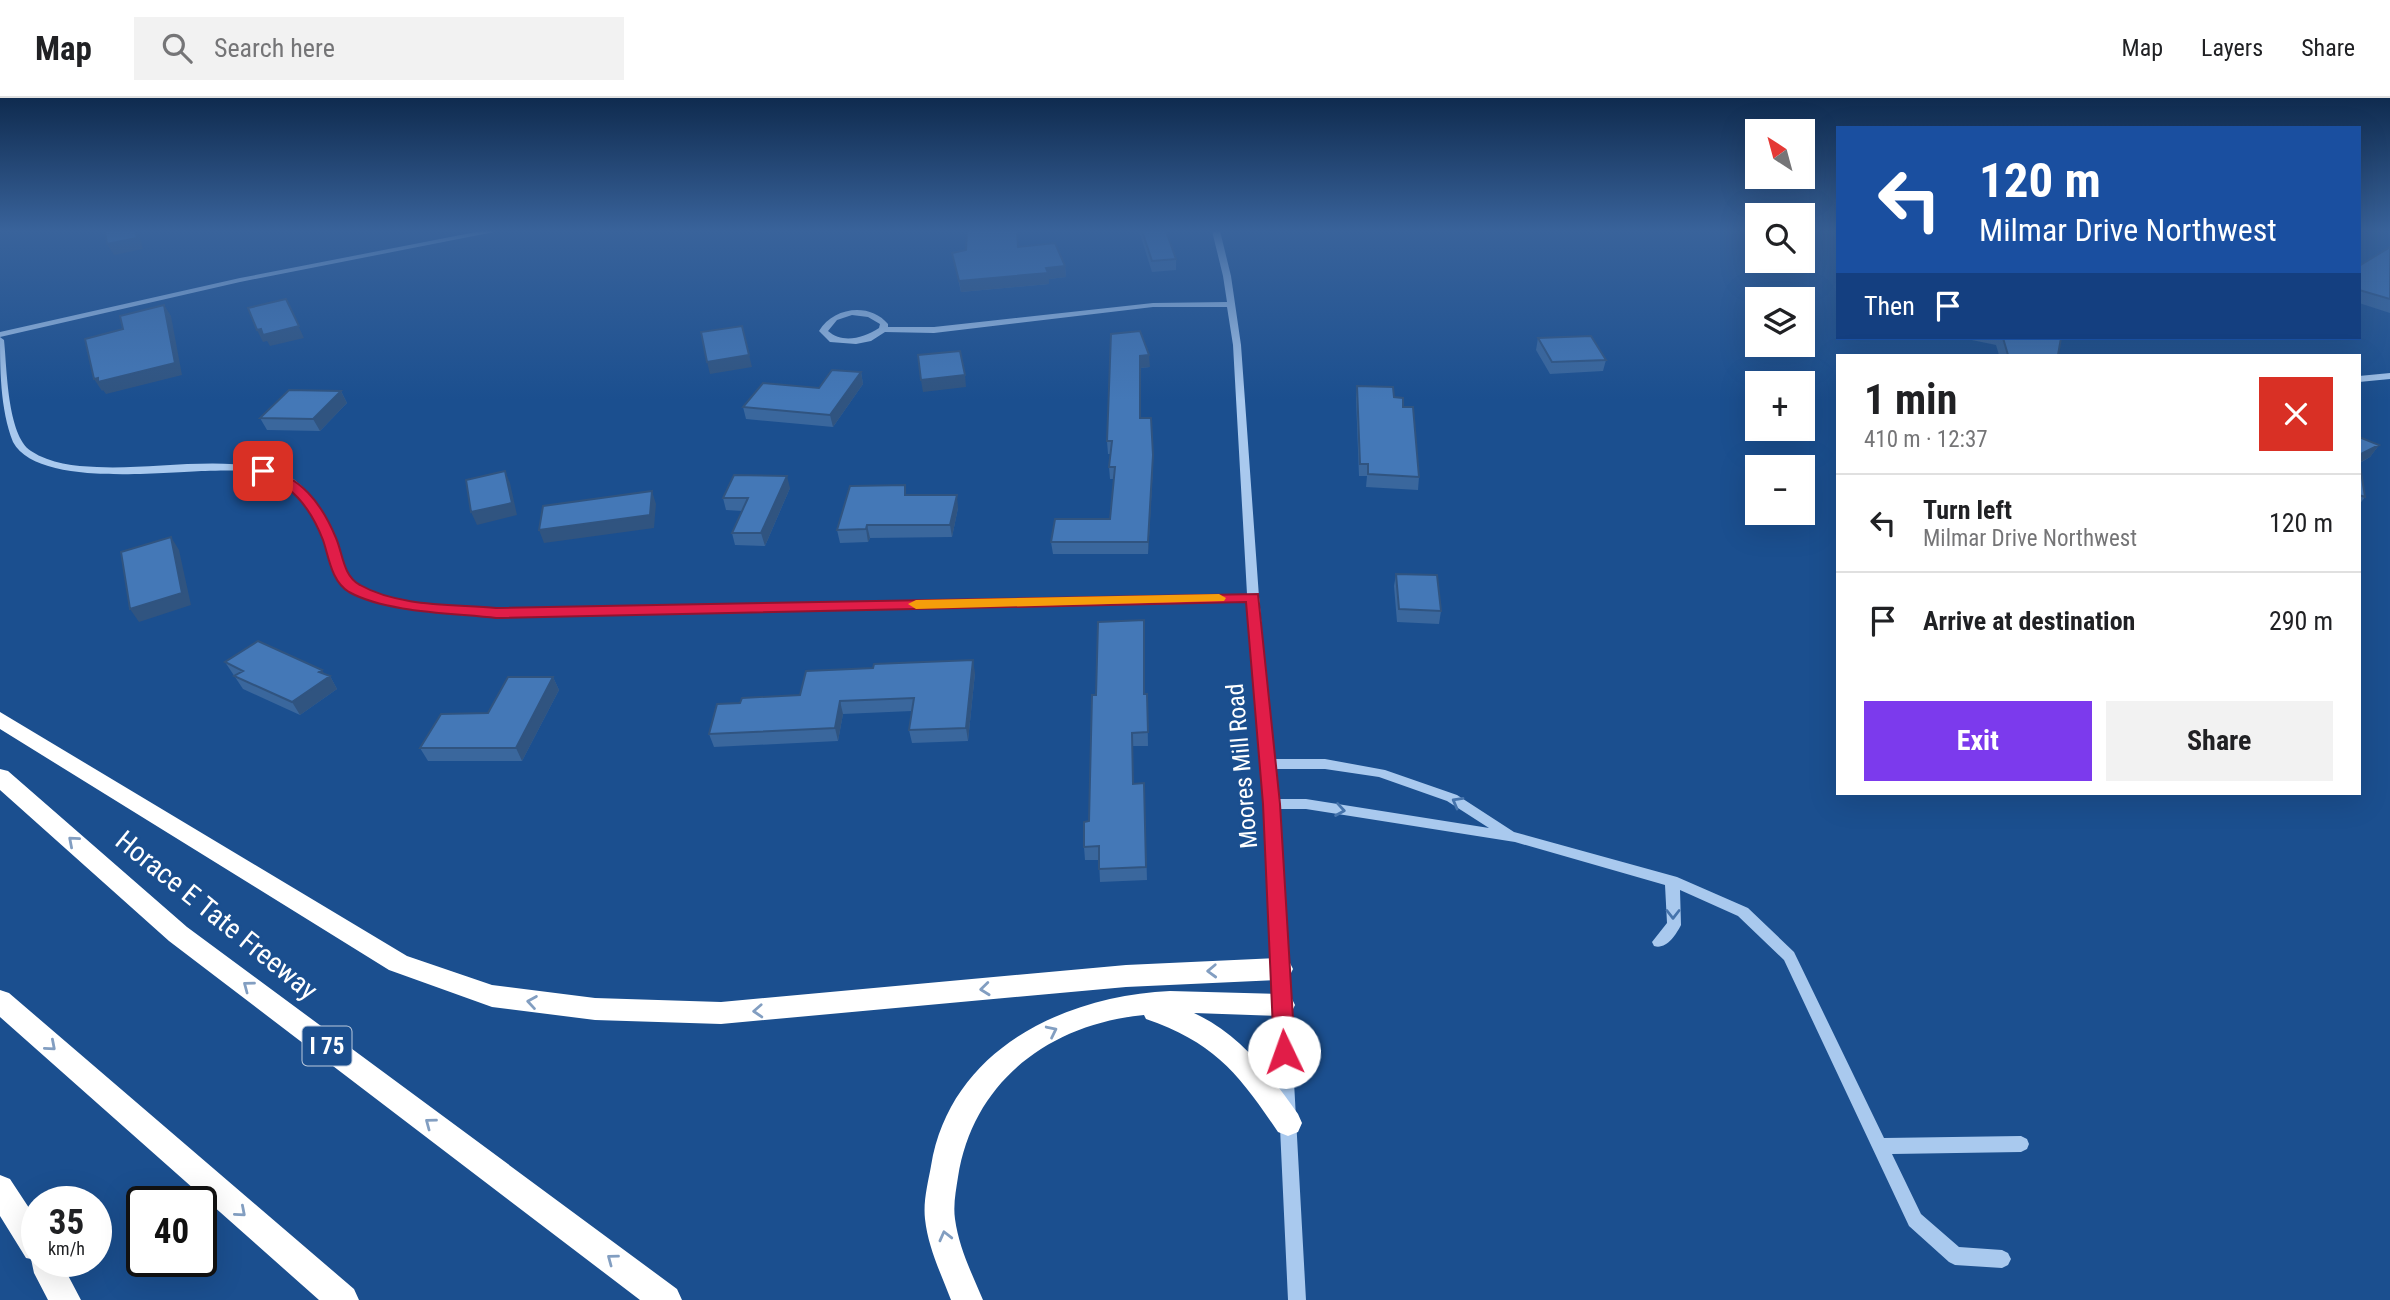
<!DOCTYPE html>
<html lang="en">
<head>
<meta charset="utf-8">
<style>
  body { margin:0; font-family:"Roboto Condensed",sans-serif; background:#f2f2f2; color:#202124; height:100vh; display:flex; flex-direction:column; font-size:26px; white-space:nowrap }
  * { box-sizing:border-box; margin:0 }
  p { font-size:23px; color:#757577 }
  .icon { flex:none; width:38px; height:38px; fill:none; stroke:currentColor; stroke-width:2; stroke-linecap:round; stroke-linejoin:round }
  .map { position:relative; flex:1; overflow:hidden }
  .sheet { position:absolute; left:1836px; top:256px; width:525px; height:441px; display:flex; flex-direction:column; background:#fff; border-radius:0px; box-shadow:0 7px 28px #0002 }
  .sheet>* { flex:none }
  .top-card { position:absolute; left:1836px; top:28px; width:525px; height:214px; border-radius:0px; box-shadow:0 7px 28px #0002; background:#1a4fa0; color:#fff; overflow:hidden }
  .needle { width:46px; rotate:324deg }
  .buttons { position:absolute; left:1745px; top:21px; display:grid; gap:14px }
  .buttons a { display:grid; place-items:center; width:70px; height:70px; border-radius:0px; background:#fff; box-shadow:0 7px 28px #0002; font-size:35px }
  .speed { position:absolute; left:21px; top:1088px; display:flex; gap:14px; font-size:35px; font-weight:700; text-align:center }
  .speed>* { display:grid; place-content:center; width:91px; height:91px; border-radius:50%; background:#fff; box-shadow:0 7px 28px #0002; line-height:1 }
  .speed small { font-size:18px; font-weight:400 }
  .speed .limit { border:4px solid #111; border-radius:10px; background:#fff; color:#111 }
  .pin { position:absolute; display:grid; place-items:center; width:60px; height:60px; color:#fff; margin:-30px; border-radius:14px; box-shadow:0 4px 10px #0006 }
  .me { position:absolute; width:77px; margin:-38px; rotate:357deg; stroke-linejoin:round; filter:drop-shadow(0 0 5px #0008) }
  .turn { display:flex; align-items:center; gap:24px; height:147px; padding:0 28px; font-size:32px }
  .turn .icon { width:91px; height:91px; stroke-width:2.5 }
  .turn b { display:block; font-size:49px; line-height:60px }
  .then { display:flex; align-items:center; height:66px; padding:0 28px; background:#0003; gap:14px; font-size:26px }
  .round { display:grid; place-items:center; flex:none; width:74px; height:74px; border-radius:0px; background:#f2f2f2 }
  .summary { display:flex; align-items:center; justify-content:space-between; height:119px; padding:0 28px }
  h1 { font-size:42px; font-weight:700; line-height:52px }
  .button { display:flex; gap:14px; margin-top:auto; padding:14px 28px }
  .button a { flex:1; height:80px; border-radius:0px; background:#7c3aed; color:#fff; font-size:28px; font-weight:700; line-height:80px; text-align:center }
  .button a+a { background:#f2f2f2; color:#202124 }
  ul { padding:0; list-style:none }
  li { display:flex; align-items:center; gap:21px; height:98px; padding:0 28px; border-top:2px solid #e0e0e0 }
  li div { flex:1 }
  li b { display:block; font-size:26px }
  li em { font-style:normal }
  header { display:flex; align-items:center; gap:42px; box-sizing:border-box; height:98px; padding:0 35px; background:#fff; border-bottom:2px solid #e0e0e0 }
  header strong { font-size:33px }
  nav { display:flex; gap:38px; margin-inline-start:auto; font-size:24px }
  .search { width:490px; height:63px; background:#f2f2f2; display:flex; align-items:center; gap:18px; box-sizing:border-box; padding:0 24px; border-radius:0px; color:#757577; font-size:26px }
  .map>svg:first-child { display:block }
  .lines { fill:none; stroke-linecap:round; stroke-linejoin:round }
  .minor { fill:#a9c9ee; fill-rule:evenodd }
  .highway { fill:#fff; fill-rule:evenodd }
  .wall { fill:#3a679d }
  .shaded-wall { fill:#305480 }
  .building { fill:#4478b7; stroke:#305480; stroke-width:2 }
  .oneway { stroke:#4674ac }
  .oneway2 { stroke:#829ec1 }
  .route { fill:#e11d48; stroke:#92132f; stroke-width:2 }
  .slow { fill:#f59e0b }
  .labels { text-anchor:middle; stroke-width:5; stroke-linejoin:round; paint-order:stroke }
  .shield { fill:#1b4f8f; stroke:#bbcadd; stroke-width:2 }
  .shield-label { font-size:23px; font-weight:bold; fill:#fff }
  .street-label { font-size:24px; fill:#fff; stroke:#1b4f8f }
  .near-street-label { font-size:28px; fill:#fff; stroke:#1b4f8f }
</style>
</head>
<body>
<header>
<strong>Map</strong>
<div class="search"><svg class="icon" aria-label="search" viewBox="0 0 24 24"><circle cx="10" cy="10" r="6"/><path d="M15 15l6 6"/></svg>Search here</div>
<nav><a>Map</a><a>Layers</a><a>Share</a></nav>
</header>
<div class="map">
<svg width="2390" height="1202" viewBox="0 0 2390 1202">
  <rect width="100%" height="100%" fill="#1b4f8f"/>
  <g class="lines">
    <path class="minor" d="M481,133h18l-259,51 -240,55 4,3c3,27 3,95 27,111 20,13 43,15 66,16 56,3 132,-13 185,6 28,11 47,47 55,75 4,11 6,25 15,33 27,25 108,27 144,28l751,-15 -14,-249 -6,-38h-74l-219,26 -49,-1 -14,9 -15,3 -26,-2 -11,-11c14,-24 51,-29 69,-7v3h46l219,-24 74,-1 -4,-26 -11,-45h8l11,45 10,69 18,252 15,162h51l60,11 72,25 57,37 163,45 71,31 46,44 90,186 137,-2 6,3 2,5 -2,5 -6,3 -129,2 29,60 38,33 43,3 6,3 3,6 -3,6 -6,3 -47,-3 -6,-3 -40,-36 -125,-266 -46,-44 -58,-26 1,35c-5,10 -15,25 -27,21l-2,-4 15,-19 -2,-38 -150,-43 -209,-33h-27l27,491h-18l-23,-496 -17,-203 -752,16c-39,-2 -138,-5 -159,-41 -6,-9 -7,-20 -11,-30 -8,-24 -21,-52 -43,-65 -22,-12 -54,-11 -78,-10 -45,1 -168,16 -192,-29 -13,-33 -13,-74 -13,-110l240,-54zM852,217l16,2 12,7 -1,4c-16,10 -36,16 -51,3l9,-11zM1275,671h50l54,8 68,24 42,27 -183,-29h-28z
      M2390,275v6l-31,3v-6z"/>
    <path class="highway" d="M0,614l407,244 85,29 103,13 126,4 405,-37 154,-7 9,3 4,8 -4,8 -9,3 -154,7 -405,37 -126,-4 -103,-13 -103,-37 -389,-241z
      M0,671l8,2 179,156 490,362 5,11h-42l-471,-359 -169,-151z
      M0,892l9,3 345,296 5,11h-40l-319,-283z
      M1170,893l112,3 9,3 4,8 -4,8 -9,3 -88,-3c47,22 75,60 104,101l4,9 -4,9 -10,4 -10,-4c-40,-59 -63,-89 -132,-113l-2,-4c-94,9 -171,66 -186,162 -2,13 -5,28 -3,42 4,29 17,55 28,81h-32c-10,-26 -23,-53 -26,-81 -2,-18 3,-36 6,-53 19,-116 132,-170 239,-175z
      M0,1077l10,4 27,41v42h24l20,38h-33l-14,-27 -3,-14 -5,-1 -26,-42z"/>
  </g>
  <path class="wall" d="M1139,133h27l10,28v11l-24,2z
    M1019,149l46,19 1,11 -17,2v5l-88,8 -9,-39z
    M2390,149v66l-31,-10v-37z
    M1111,236l39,33 -10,1v50l13,37v12l-5,87h-95l-2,-12 59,-23 4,-40h-4l-1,-12 2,-13h-3l-1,-13z
    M1538,240l68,22 -3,11 -53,3 -14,-24z
    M1962,240h99l-3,17h-59l-3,-10z
    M861,274l2,12 -30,43 -87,-8 -3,-12 76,-19z
    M1357,288l37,11 9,10 16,70 -1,13 -52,-3 1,-11h-8l-3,-78z
    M341,293l6,12 -27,28 -53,-1 -7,-12z
    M2359,339l20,8 -9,12 -10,6 5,34 -6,8z
    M790,390l-25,58 -30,-1 -3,-12 10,-22 -16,-1 -3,-12z
    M907,397l51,13 -6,29 -82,1 -2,4 -28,1 -3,-13z
    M1396,476l45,37 -2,13 -42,-2 -3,-36z
    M225,564l99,12 6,2 7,13 -37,26 -57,-26z
    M975,575l-7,68 -56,2 -3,-13 3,-19 -69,3 -5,27 -124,6 -5,-13 91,-39z
    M553,579l6,13 -37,71h-94l-8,-13 68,-35z
    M1145,596h2l1,52h-15v38l11,-1 3,97 -47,2 -1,-22h-14l-1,-13 5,-26z"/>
  <path class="shaded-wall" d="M135,133h3l5,18 -29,6 -7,-11z
    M1065,168l1,11 -17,2v5l-88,8 -2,-11z
    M286,201l18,39 -34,8 -3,-5 -4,1 -6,-12 4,-1z
    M164,207l7,11 11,59 -76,19 -3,-4 -1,1 -8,-12 4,-1z
    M742,228l10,41 -42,7 -3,-12z
    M1149,257l1,12 -10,1v-12z
    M861,274l2,12 -30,43 -3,-12z
    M965,277l1,12 -43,5 -2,-12z
    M341,293l6,12 -27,28 -7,-12z
    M2379,347l-9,12 -11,6v-8z
    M1153,357v12l-5,87v-12z
    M505,373l5,12 7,32 -40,10 -6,-13z
    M787,378l3,12 -25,58 -4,-13z
    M652,393l4,13 -2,24 -110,15 -5,-13z
    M957,397l1,13 -6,29 -2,-12z
    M867,427l3,13 -2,4 -2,-13z
    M171,439l8,13 12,55 -52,17 -9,-13z
    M973,562l2,13 -7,68 -2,-13z
    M322,572l5,8 3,-2 7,13 -37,26 -8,-13z
    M553,579l6,13 -37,71 -6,-13z
    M840,603l3,13 -5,27 -3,-13z"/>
  <path class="building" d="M105,133h30l2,7 -30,6z
    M967,133h50l1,16 37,-4 10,23 -19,2 2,5 -89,8 -7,-28 14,-3z
    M1142,133h24l10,28 -24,2z
    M2390,149v52l-31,-9v-24z
    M286,201l13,27 -36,9 -2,-6 -4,1 -9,-22z
    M164,207l11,58 -77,19v-4l-4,1 -9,-40 38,-10 -3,-13z
    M742,228l7,29 -42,7 -6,-30z
    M1140,233l9,24 -9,1v62h11l2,37 -5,87h-97l4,-23h55l5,-52h-6l3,-26h-5l4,-107z
    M1591,238l15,24 -54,2 -14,-24z
    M2003,240h58l-3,17h-50z
    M960,253l5,24 -44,5 -3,-25z
    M832,272l29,2 -31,43 -87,-8 20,-24 56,5z
    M1357,288l36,1 1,10 9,1v9h10l6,70 -51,-3v-10h-8z
    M289,292l52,1 -28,28 -53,-1z
    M2359,339l20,8 -20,10z
    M2359,361l6,38 -6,-2z
    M505,373l7,32 -41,9 -5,-32z
    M734,377l53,1 -26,57h-29l16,-35h-25z
    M905,387v10h52l-7,30h-83l-1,4 -29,1 13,-44z
    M652,393l-2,24 -111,15 4,-24z
    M171,439l11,56 -52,16 -9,-57z
    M1396,476l41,1 4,36 -42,-2z
    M1144,522v74h3l1,38 -16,1 1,51 11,-1 2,84 -47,2v-23l-15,1v-25l5,-1 3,-126h4l2,-73z
    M258,543l64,29 -3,2 11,4 -38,26 -58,-26 9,-5 -18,-9z
    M973,562l-7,68 -57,2 5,-32 -74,3 -5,27 -126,6 8,-30 23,-1 2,-5 58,-3 6,-24 67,-3 1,-4z
    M508,579h45l-37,71h-96l21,-34 47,-1z"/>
  <defs><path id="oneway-chevron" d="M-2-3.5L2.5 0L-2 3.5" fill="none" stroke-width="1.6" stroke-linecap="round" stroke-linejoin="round" transform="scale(1.75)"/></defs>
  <g class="oneway">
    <use href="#oneway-chevron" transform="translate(1457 704) rotate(-151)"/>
    <use href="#oneway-chevron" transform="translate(1340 712) rotate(9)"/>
    <use href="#oneway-chevron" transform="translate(1673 816) rotate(90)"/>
  </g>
  <g class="oneway2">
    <use href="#oneway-chevron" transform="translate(73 743) rotate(-139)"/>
    <use href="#oneway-chevron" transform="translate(1212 873) rotate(178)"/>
    <use href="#oneway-chevron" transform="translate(248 888) rotate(-143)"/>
    <use href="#oneway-chevron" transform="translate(985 891) rotate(174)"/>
    <use href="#oneway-chevron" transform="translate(532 904) rotate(-171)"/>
    <use href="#oneway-chevron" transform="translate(758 913) rotate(177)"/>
    <use href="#oneway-chevron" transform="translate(1052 933) rotate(-26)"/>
    <use href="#oneway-chevron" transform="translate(51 948) rotate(41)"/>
    <use href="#oneway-chevron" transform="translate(430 1025) rotate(-143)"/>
    <use href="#oneway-chevron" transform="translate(241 1114) rotate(41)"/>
    <use href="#oneway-chevron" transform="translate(945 1138) rotate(-104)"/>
    <use href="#oneway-chevron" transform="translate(612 1161) rotate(-143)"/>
  </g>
  <linearGradient id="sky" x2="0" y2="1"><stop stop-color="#0f2b4f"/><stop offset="0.44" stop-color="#39639b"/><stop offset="1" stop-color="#39639b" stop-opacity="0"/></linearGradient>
  <rect width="2390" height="302" fill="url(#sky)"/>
  <path class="route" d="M263,369c38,10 58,35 73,71 7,16 7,38 24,47 39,22 93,19 136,23l762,-14 22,210 15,248 -3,6 -8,3 -7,-3 -3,-6 -11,-248 -17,-202 -750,16c-43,-5 -109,-5 -147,-26 -18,-11 -20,-35 -26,-52 -12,-31 -32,-58 -65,-66l-2,-3z"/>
  <path class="slow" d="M1219,496l7,4 -2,3 -308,8 -8,-5 8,-4z"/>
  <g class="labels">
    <rect class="shield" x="302.5" y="928.5" width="49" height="39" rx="5"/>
    <g class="shield-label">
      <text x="327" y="956">I 75</text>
    </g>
    <g class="street-label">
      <text transform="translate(1242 668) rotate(-95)" y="8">Moores Mill Road</text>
    </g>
    <g class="near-street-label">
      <text transform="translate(217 817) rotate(39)" y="10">Horace E Tate Freeway</text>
    </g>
  </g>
</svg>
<div class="buttons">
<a><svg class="needle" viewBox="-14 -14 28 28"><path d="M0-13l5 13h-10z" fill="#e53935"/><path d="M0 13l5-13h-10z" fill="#757577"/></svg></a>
<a><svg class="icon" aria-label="search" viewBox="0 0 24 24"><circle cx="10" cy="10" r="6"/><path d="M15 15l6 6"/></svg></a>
<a><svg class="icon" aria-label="layers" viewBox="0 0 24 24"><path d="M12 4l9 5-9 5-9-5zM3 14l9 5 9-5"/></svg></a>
<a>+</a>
<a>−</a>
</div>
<div class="speed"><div>35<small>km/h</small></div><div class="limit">40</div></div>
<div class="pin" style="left:263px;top:373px;background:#d93025"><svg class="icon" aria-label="arrive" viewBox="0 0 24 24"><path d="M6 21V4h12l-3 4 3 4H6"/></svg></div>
<svg class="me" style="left:1284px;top:954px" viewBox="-20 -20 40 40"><circle r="19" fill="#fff"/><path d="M0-13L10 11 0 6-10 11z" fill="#e11d48"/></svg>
<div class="top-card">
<div class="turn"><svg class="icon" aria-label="left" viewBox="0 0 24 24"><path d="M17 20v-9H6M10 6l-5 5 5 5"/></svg><div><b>120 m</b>Milmar Drive Northwest</div></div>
<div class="then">Then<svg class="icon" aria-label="arrive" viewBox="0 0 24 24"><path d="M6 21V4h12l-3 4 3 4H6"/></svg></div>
</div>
<section class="sheet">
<div class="summary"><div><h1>1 min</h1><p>410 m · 12:37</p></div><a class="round" style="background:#d93025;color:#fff"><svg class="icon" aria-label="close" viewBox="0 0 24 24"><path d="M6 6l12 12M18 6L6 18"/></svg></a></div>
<ul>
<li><svg class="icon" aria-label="left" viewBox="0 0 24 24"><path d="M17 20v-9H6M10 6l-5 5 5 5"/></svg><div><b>Turn left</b><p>Milmar Drive Northwest</p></div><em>120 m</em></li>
<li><svg class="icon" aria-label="arrive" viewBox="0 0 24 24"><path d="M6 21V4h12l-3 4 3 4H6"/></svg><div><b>Arrive at destination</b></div><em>290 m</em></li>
</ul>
<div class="button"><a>Exit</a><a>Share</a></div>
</section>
</div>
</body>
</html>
